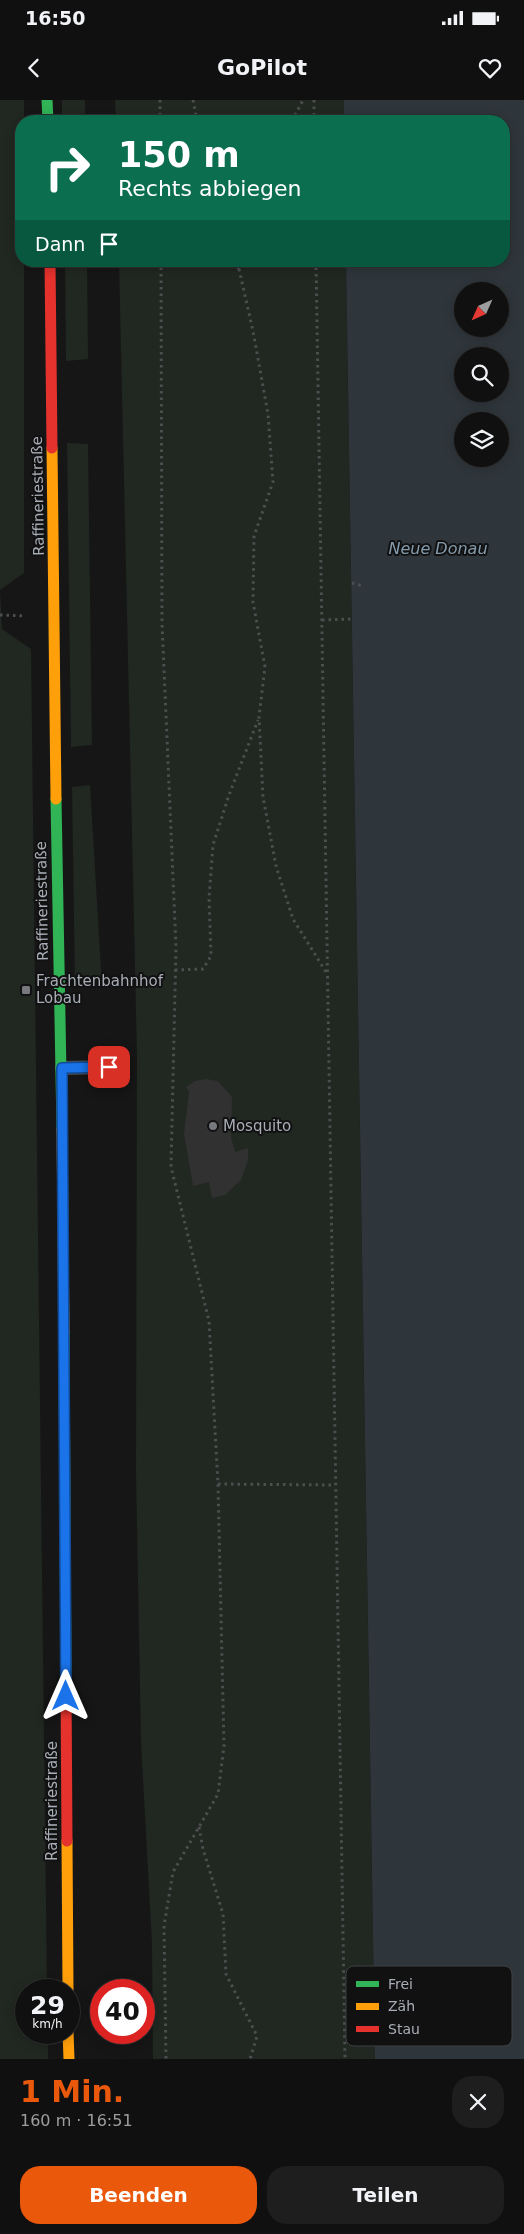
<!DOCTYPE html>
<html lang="de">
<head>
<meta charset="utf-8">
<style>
  body { margin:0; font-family:"DejaVu Sans",sans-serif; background:#1e1e1f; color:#f1f3f6; height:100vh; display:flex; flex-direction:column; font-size:19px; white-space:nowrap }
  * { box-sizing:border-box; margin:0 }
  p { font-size:16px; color:#9c9d9f }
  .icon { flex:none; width:28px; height:28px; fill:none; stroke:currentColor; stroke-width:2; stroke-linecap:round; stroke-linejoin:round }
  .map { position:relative; height:1959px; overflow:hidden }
  .sheet { display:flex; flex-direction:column; background:#101011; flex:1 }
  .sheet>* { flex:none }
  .hud { position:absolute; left:15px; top:15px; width:495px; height:152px; border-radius:20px; box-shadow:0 2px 12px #0003,0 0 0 1px #303031; background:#0b6e4f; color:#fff; overflow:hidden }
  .needle { width:32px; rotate:225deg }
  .controls { position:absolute; left:454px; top:182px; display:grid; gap:10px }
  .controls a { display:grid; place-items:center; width:55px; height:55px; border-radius:50%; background:#101011; box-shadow:0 2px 12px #0003,0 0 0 1px #303031; font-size:25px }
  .speed { position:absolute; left:15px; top:1879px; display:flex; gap:10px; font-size:25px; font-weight:700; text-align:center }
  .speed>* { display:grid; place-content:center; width:65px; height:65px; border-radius:50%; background:#101011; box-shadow:0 2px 12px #0003,0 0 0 1px #303031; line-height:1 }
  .speed small { font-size:12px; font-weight:400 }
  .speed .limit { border:8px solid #d22; background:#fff; color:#111 }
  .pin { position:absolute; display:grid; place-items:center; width:42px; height:42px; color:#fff; margin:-21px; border-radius:10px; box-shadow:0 2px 8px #0006 }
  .me { position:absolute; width:55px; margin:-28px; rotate:0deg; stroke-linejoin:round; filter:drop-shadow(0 0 4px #0008) }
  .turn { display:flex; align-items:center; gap:18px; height:105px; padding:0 20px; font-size:22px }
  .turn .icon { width:65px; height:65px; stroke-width:2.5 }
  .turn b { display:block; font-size:35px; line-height:42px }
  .then { display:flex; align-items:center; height:48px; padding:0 20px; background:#0003; gap:10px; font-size:19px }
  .round { display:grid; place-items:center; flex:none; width:52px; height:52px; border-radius:20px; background:#1e1e1f }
  .head { display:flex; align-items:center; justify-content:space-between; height:85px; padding:0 20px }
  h1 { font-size:30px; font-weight:700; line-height:38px; color:#ea580c }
  .primary-button { display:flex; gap:10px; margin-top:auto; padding:10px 20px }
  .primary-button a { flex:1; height:58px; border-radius:20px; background:#ea580c; color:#fff; font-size:20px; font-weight:700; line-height:58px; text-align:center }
  .primary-button a+a { background:#1e1e1f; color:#f1f3f6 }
  .status { display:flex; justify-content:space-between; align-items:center; height:35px; padding:0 25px; background:#101011; direction:ltr }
  .status svg { height:14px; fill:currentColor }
  header { display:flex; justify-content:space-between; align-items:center; height:65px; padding:0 20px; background:#101011; font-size:22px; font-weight:700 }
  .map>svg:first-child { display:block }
  .green { fill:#212721 }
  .water { fill:#2f363b; fill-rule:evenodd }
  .building { fill:#313132 }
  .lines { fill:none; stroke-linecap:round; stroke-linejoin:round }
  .path { stroke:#4d4e50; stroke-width:3; stroke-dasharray:2.5 4; stroke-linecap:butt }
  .lane { stroke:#4b4c4f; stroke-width:14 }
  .fast { stroke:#30b455; stroke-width:11 }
  .slow { stroke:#ff9f0a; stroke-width:11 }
  .jam { stroke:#e5322d; stroke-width:11 }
  .route-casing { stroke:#114b97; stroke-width:12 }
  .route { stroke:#1a73e8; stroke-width:9 }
  .poi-dot { fill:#76797e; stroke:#111112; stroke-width:2 }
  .labels { text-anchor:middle; stroke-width:4; stroke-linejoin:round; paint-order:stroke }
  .street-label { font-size:15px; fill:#a9aeb6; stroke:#111112 }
  .poi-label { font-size:15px; fill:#a9aeb6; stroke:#111112; text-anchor:start }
  .water-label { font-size:16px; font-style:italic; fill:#849cad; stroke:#111112 }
  .key { fill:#111112; stroke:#3f4043; stroke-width:1 }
  .key-label { font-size:14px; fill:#a9aeb6 }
</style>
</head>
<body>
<div class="status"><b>16:50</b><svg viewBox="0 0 49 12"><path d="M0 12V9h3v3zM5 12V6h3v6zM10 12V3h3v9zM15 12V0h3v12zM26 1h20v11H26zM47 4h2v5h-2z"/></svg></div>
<header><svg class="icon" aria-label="back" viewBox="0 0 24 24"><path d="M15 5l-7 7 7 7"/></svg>GoPilot<svg class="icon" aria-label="heart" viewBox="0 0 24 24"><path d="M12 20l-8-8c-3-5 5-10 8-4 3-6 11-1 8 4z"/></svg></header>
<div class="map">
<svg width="524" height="1959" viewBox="0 0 524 1959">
  <rect width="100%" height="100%" fill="#161617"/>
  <path class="green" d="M0,0h24v21h-3v140h3v312l-24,17z
    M62,0h23v21h-23z
    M115,0h229v21h-228z
    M65,161h22l1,98 -22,2z
    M119,161h227l29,1798h-222l-1,-115 -11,-202 -5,-270 1,-417z
    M67,343l21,1 4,301 -21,2z
    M0,490l2,39 29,20 16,1341h-21v42l22,1v26h-48z
    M90,685l12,201 -27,1 -3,-200z"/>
  <path class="water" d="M344,0h180v1959h-149l-29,-1798h158v-140h-160zM462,191h38v38h-38zM462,256h38v38h-38zM462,321h38v38h-38z"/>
  <path class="building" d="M206,979l12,2 14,16 -1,40 4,15 13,-4v12l-7,20 -16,15 -13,3 -3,-16 -16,4 -9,-52 5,-42 -3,-5 9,-6z"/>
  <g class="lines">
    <path class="path" d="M160,0v21
      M193,0l4,21
      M314,0v21
      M292,21l11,-21
      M161,161l1,362 14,324 -5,220 38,154 9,163 6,262 -6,48 -45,78 -9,54 2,133
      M235,161l4,8 1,-8
      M316,161l29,1798
      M239,169l14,62 15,83 5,68 -19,54 -1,66 12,65 -6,50 4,80 13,69 17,53 33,53
      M352,483l11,3
      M0,515l26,1
      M322,520l31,-1
      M175,870l28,-1 8,-13 -2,-58 4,-53 16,-50 29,-75
      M218,1384l116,1
      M199,1727l4,22 20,65 3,60 31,62 -7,23"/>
    <path class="lane" d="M62,968l47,-1"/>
    <path class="fast" d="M47,0l1,21
      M56,699l6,330
      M64,1233l2,353"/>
    <path class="slow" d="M52,348l4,351
      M62,1029l2,204
      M67,1741l1,149
      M68,1932l1,27"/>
    <path class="jam" d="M50,161l2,187
      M66,1586l1,155"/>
  </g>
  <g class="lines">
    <g class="route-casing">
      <path id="route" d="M66,1596l-4,-628 47,-1"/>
    </g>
    <use href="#route" class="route"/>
  </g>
  <g class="poi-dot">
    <rect x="21" y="885" width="10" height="10" rx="2.5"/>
    <circle cx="213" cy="1026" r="5"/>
  </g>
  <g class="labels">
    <g class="street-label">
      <text transform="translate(38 396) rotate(-91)" y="5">Raffineriestraße</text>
      <text transform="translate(42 801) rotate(-91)" y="5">Raffineriestraße</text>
      <text transform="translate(52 1701) rotate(-90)" y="5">Raffineriestraße</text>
    </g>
    <g class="poi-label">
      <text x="36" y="886">Frachtenbahnhof<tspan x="36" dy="17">Lobau</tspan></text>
      <text x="223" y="1031">Mosquito</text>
    </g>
    <g class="water-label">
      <text x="438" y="454">Neue Donau</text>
    </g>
  </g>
  <rect x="346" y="1866" width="166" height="80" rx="8" class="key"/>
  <rect x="356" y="1881" width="23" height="6" fill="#30b455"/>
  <rect x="356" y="1903" width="23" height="7" fill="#ff9f0a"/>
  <rect x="356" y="1926" width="23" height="6" fill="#e5322d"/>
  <g class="key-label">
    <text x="388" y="1889">Frei</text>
    <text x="388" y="1911">Zäh</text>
    <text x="388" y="1934">Stau</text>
  </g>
</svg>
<div class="controls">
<a><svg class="needle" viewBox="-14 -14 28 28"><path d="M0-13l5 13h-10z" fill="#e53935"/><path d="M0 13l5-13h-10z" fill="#9c9d9f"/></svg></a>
<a><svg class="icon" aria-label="search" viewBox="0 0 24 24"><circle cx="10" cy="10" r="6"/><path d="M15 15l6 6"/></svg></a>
<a><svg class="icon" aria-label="layers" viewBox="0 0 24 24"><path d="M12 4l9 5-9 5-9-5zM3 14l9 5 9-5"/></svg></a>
</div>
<div class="speed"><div>29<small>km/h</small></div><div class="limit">40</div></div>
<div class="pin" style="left:109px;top:967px;background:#d93025"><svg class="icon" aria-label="arrive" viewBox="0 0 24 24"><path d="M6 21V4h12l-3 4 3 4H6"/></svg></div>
<svg class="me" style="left:66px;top:1596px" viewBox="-20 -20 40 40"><path d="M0-17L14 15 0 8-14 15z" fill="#1a73e8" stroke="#fff" stroke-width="4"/></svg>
<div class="hud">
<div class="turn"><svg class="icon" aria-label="right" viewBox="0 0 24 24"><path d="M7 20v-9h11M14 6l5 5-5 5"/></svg><div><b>150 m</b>Rechts abbiegen</div></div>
<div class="then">Dann<svg class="icon" aria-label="arrive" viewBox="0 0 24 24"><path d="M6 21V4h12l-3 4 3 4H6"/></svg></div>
</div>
</div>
<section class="sheet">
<div class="head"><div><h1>1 Min.</h1><p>160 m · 16:51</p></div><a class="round"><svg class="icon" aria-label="close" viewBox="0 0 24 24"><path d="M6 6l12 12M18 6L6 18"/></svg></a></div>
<div class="primary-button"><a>Beenden</a><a>Teilen</a></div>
</section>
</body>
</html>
